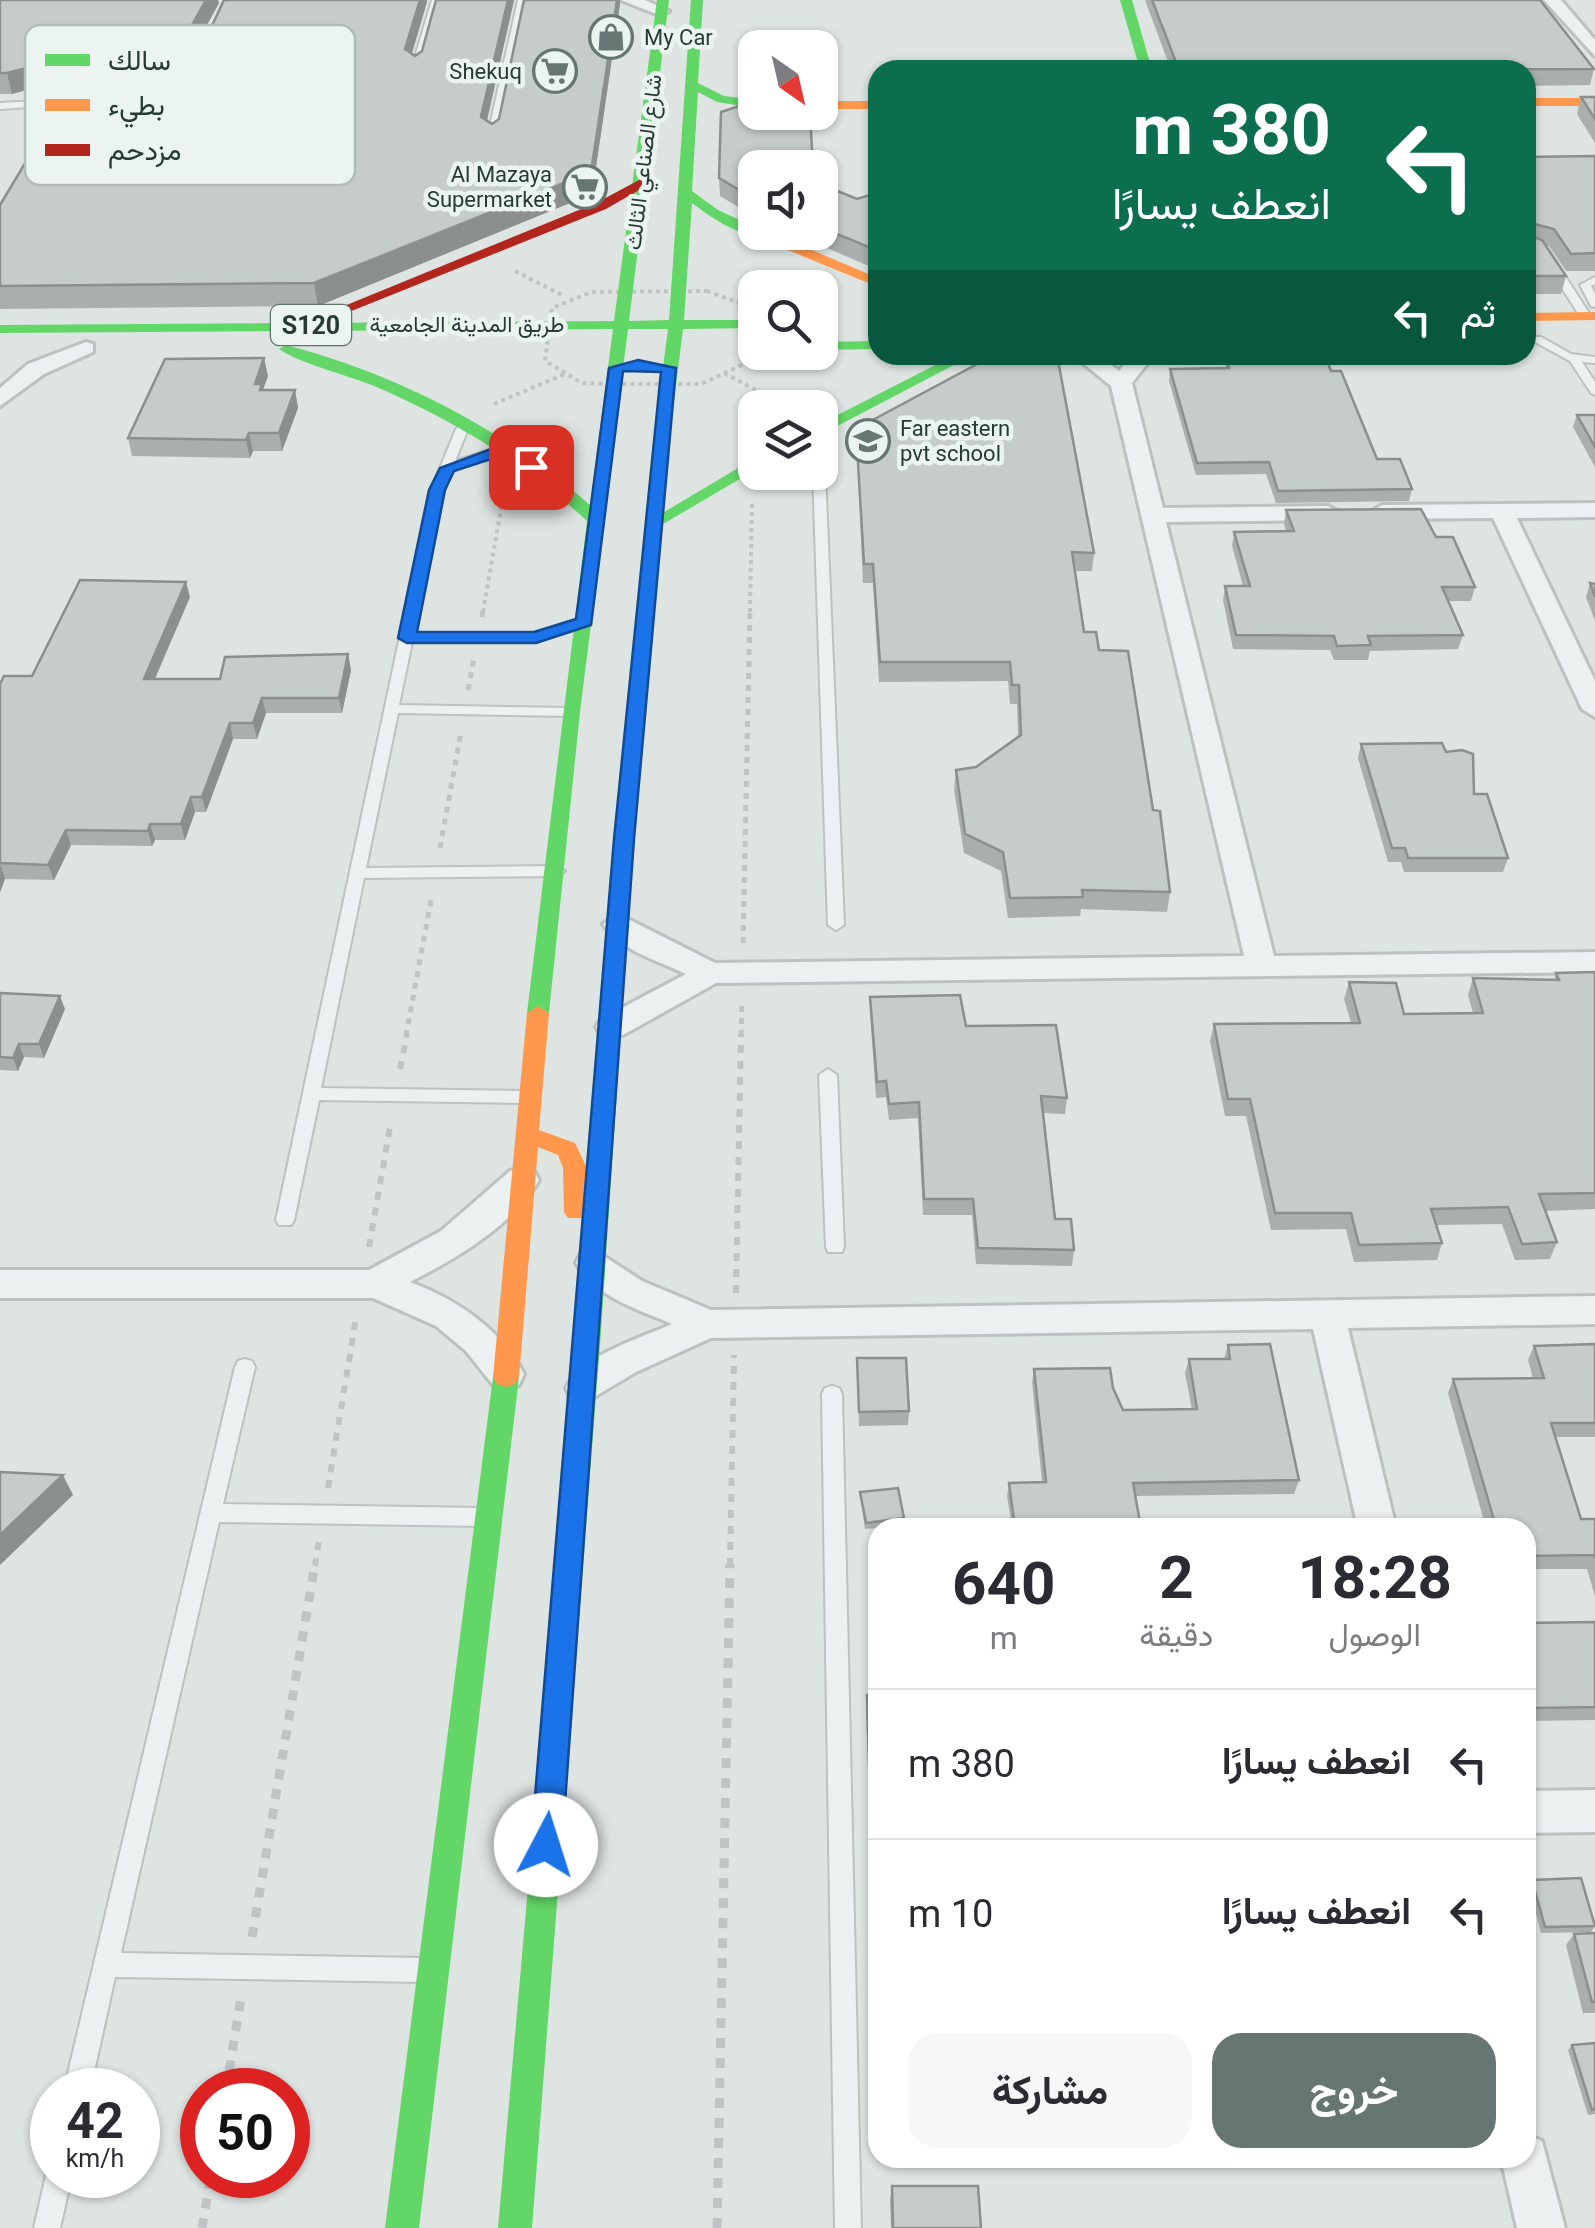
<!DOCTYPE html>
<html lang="ar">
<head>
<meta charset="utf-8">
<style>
  body { margin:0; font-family:Roboto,Vazirmatn,sans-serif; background:#f7f7f7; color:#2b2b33; direction:rtl; height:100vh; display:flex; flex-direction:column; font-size:38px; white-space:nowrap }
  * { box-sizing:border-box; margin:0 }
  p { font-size:32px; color:#7c7c81 }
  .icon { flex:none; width:55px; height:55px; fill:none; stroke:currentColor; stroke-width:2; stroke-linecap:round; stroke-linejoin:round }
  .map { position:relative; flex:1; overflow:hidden; direction:ltr }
  .side { position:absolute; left:868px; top:1518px; width:668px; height:650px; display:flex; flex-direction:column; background:#fff; border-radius:30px; box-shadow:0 2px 8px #0004; direction:rtl }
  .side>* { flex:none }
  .guide { position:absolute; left:868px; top:60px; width:668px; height:305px; border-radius:30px; box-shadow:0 2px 8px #0004; direction:rtl; background:#0b6e4f; color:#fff; overflow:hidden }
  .needle { width:65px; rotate:146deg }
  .controls { position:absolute; left:738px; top:30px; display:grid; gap:20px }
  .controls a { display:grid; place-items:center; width:100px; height:100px; border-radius:20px; background:#fff; box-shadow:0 2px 8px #0004; font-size:50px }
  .speed { position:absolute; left:30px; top:2068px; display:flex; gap:20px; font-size:50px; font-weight:700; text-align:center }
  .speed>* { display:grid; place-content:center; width:130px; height:130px; border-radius:50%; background:#fff; box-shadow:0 2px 8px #0004; line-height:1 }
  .speed small { font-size:25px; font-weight:400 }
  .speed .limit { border:15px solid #d22; background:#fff; color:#111 }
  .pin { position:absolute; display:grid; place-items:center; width:85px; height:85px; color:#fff; margin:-42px; border-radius:20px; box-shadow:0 5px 15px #0006 }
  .me { position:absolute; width:110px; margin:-55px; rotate:5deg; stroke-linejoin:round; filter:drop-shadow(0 0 8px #0008) }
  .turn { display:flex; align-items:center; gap:35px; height:210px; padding:0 40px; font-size:45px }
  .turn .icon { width:130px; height:130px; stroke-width:2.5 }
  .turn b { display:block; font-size:70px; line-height:85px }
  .then { display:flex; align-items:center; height:95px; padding:0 40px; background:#0003; gap:20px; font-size:38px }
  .eta { display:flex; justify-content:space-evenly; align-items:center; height:170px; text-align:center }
  .eta b { font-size:60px; font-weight:700; line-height:70px }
  .cta { display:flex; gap:20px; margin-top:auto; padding:20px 40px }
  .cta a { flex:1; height:115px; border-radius:30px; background:#667672; color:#fff; font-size:40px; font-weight:700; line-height:115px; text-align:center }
  .cta a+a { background:#f7f7f7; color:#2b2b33 }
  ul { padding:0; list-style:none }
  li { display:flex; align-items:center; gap:30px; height:150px; padding:0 40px; border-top:2px solid #e1e1e2 }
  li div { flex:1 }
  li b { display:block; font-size:38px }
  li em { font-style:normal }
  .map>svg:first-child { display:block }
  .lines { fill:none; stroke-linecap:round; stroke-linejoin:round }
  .lane-casing { stroke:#bcc2c0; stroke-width:4 }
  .street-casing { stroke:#bcc2c0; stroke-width:6 }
  .path-far3 { stroke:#bfc4c4; stroke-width:4; stroke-dasharray:4 4; stroke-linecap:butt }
  .path-far2 { stroke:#bfc4c4; stroke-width:5; stroke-dasharray:6 6; stroke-linecap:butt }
  .path-far1 { stroke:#bfc4c4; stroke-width:6; stroke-dasharray:8 8; stroke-linecap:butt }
  .path { stroke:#bfc4c4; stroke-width:9; stroke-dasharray:10 10; stroke-linecap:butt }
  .lane { fill:#edf0f0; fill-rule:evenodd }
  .street { fill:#edf0f0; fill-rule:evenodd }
  .fast { fill:#63d668; fill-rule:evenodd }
  .slow { fill:#ff974d; fill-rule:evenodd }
  .jam { fill:#b3261e; fill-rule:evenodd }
  .wall { fill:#aaafae; fill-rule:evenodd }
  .shaded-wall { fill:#8b8f8d }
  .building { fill:#c6ccca; stroke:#8b8f8d; stroke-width:2.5 }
  .route { fill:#1a73e8; stroke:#114b97; stroke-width:2.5 }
  .labels { text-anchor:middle; stroke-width:9; stroke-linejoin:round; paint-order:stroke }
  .far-poi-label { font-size:22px; fill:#263b35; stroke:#ebf4f1; text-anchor:start }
  .far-street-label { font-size:22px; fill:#263b35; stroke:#ebf4f1 }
  .shield { fill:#ebf4f1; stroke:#61726d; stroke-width:2.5 }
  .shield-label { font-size:25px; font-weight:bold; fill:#263b35 }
  .key { fill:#ebf4f1; stroke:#b0bcb9; stroke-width:2.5 }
  .key-label { font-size:28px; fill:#263b35 }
</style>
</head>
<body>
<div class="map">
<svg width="1595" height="2228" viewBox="0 0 1595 2228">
  <rect width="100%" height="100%" fill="#dee4e2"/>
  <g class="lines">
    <g class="lane-casing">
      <path id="lane" d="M432,0h8l-19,70 -5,3 -5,-3z
        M518,0h8l-29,139 -5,3 -5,-3z
        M74,99v4l-3,1 -71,5v-6z
        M1525,242l23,8 43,66 -2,2h-8l-41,-64 -15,-5z
        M1595,277v7l-4,2 4,8v13l-4,-1 -11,-21z
        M1533,337h8l30,17 24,3v6l-13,-1 13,20v13l-4,-2 -21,-32 -37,-20z
        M462,425l6,4 -13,32 47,-15 6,4 -57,20 -8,20 -29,144h121l49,-16 7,4 -55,20h-124l-13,63 172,3 7,4 -7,4 -173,-3 -32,155 191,-2 8,5 -8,5 -193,2 -43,210 205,3 9,6 -9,6 -207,-3 -25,120 -3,5h-12l-3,-5 155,-730 25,-61z
        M820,469l5,3 19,453 -8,5 -8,-5 -15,-453h7z
        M828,1069l9,6 7,172 -2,5h-14l-2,-5 -7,-172z
        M245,1359l7,2 3,6 -32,137 259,4 7,3 3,6 -3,6 -7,3 -263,-4 -98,431 303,5 9,3 3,9 -3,9 -9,3 -309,-5 -25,113h-26l171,-723 3,-6z
        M832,1386l7,2 3,6 19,834h-26l-13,-834 3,-6z
        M52,2165v10h20l-12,53h-26l12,-53z"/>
    </g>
    <g class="street-casing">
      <path id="street" d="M621,0h24l24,11 -8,5z
        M1544,0h17l34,40v16z
        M86,342l7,2v8l-49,22 -44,32v-18l28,-24z
        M1073,355h25l21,16 13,-16h22l-22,28 31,125 165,-2 12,7 -12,7 -162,2 108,434 321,-4v20l-879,11 -93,52h-22l-5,-8 5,-8 85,-45c-27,-13 -67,-24 -83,-50l15,-10 97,49 529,-7 -133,-570z
        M1595,503v14l-78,1 78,163v36l-13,-8 -89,-191 -111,1 -12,-7 12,-7z
        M522,1167l12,4 5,9c-26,46 -84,79 -129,102 46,17 91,47 114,92l-5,11 -13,4 -13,-4 -27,-34 -30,-25 -63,-28h-373v-28h369l72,-39 69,-60z
        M593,1249l49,32 69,29 884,-14v28l-247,4 48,200h-38l-45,-199 -602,9 -75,34 -52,31 -13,-4 -5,-11c17,-34 73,-49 106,-64 -32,-14 -79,-28 -96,-61l5,-10z
        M1595,1790v42l-70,1v-42z
        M1525,2134l17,7 23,87h-48l-16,-70h24z"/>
    </g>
    <path class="path-far3" d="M515,271l47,24
      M707,291l40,15 -1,57 -45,21h-87l-32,-1 -37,-22 7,-53 40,-16z
      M742,292l39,-18
      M724,373l65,35
      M494,404l71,-30
      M483,612l22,-126
      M750,612l2,-111"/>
    <path class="path-far2" d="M482,617l1,-8
      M468,690l6,-32
      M440,848l21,-116
      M743,943l7,-334
      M406,1036l26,-141
      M741,1036l1,-36"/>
    <path class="path-far1" d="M400,1069l7,-35
      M369,1247l22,-126
      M736,1293l5,-259
      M328,1488l28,-170
      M315,1566l4,-26
      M730,1566l4,-211"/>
    <path class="path" d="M252,1937l63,-373
      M226,2090l15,-92
      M202,2228l9,-53
      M717,2228l13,-664"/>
    <use href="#lane" class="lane"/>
    <use href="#street" class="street"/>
    <path class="fast" d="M657,0h12l-40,321 40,-1 22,-320h12l-5,83 26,13 31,4v8l-38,-6 -19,-10 -6,99 26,19 37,17v5h6c-18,9 -53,-17 -69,-29l-8,117h71v8l-72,1 -15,122 -8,5 -8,-5 16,-122h-40l-48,383 -31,301 -11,7 -11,-7 60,-492c-61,-57 -131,-99 -208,-133 -27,-12 -79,-24 -100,-39l7,-4c110,29 219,84 304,160l23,-176 -613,4v-8l614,-4z
      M1120,0h12l20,70h-12z
      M878,341v8l-58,1v-8z
      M955,355h18l-153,80v-11z
      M755,458v12l-97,57 -14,-3z
      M622,857l10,6 -31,469 -69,896h-34l79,-896 35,-469z
      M506,1367l9,3 4,7 -100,851h-34l108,-851 4,-7z"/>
    <path class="slow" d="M1525,98h70v8h-70z
      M820,101h58v8h-58z
      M755,228v4h14l109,46v9l-127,-52 -2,-3z
      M1595,312v8l-70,1v-8z
      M660,446l8,5 -36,412 -10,6 -10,-6 40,-412z
      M538,1006l11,7 -10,117 36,13 12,25 1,44 -4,6h-16l-4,-6 -1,-44 -5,-13 -20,-8 -19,230 -4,7 -9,3 -9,-3 -4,-7 34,-364z"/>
    <path class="jam" d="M641,179l5,1v6l-40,23 -267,107 -12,-3 269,-110z"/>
  </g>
  <path class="wall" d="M0,0l219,3 -23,41 231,-42 -15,52 3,2 7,-5 14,-51h78l-27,121 5,3 128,-120 -28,190 -274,112 -318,3v-104l34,-57 -3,-13 40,-50 -2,-7 -57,16h-12zM125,76l3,13 63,48 -78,-58z
    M1145,0h395l54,69 -4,16 -65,1v-16h-354z
    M1581,97h14v46l-18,-29z
    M1595,156v115h-29l-17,-25h-3l20,30 -5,18h-36v-137z
    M755,168v49l-35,-21 -1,-18z
    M820,184l37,15 21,-2v73l-88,-38h30z
    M1227,361l104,10 46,88 35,30 -3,12 -133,2 -10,-29 -70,1 -27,-94 1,-12 55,-1z
    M268,376l-5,14h32l3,18 -16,43h-29l-3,7 -118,-2 -4,-18z
    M1577,415h18v52l-22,-40z
    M856,429l238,124 -2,18h-17l9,61 15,18 54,160 17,82 -3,20 -86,-3 -1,7 -72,2 -7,-47 -37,-18 -10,-63 2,-20 20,-3 42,-30 -1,-33h-7l-2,-23 -129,1 -6,-99h-10z
    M1286,510l150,27 39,50 -4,14h-23l15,34 -5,14 -88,2 -2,9h-34l-4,-10 -97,-1 -10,-49 2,-14h18l-11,-40 2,-14 52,-1 -2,-7z
    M1590,583l5,1v37l-9,-24z
    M190,597l-35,82h65l128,-25 3,16 -9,43h-76l-9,26h-24l-27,73h-11l-10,28h-30l-3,6 -81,-1 -17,35 -49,-1 -5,13v-208l32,-8z
    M1361,744l85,8 28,42 34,64 -5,14h-99l-3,-10h-13l-30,-104z
    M1595,972v237l-50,2 12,31 -7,17 -35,1 -13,-36 -65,1 5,18 -5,17 -83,2 -8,-33 -75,1 -25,-114h-21l-15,-75 4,-17 137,-1 -7,-24 5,-17 55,32 69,-1 -5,-18 5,-17 81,2 2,-7z
    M0,993l65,16 -21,49 -20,-1 -6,14 -18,-1z
    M870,997l96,29 101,72 -2,16 -22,-1 12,106 19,31 -2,16 -96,-2 -4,-49h-49l-5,-97 -29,2 -3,-23 -10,1 -6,-85z
    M1595,1344v93h-40l26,82h14v77l-8,-27h-62v-41h-39l-38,-135 5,-14 80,-1 -5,-18 6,-14z
    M1228,1345l71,135 -5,14 -159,2 6,32h-263l-13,1 -5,-37 44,26v6l107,-4 -4,-24 2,-13 33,-1 -10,-100 2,-13 79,19 10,22h69l-7,-37 4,-14h35z
    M857,1358l52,53 -1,14 -49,1z
    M1595,1622v98l-68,1 -2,-9v-89z
    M867,1695h11v233h-5l-7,-217z
    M1532,1880l63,46 -4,6 -50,1 -12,-47z
    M1595,1933v80h-12l-17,-68 8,-11z
    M1595,2043v71l-7,1 -20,-65 4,-5z
    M892,2186l89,42h-90l-1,-27z"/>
  <path class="shaded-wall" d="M206,0h12l1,3 -28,51 -68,15 2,7 -52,17 -4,-15 -57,16 -5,-21 71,-18z
    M420,0h7v2l-20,67 -2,-20z
    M508,0h6l-31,138 -2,-21z
    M617,0h3v4l-28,190 -274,112 -4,-23 277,-111z
    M264,358l4,18 -5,13 3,13 -11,-18z
    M295,390l3,18 -16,43 -3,-18z
    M249,433l4,18 -3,7 -4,-18z
    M186,582l4,15 -42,97 -4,-15z
    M348,654l3,16 -9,43 -3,-15z
    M262,698l4,15 -9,26 -4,-16z
    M230,723l3,16 -27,73 -4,-15z
    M191,797l4,15 -10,28 -4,-16z
    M150,824l5,16 -3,6 -4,-15z
    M66,830l5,15 -17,35 -6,-15z
    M0,864l5,15 -5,13z
    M60,996l5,13 -21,49 -5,-14z
    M19,1044l5,13 -6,14 -5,-13z
    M63,1475l10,20 -73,70v-30z"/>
  <path class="building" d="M0,0h206l-19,34 -119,39 10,-18 -71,18h-7z
    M224,0h196l-15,49 10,7 7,-5 14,-51h72l-27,117 11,7 7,-5 25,-119h93l-26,172 -277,111 -314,3v-81l42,-70h-11l27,-46 48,-15 84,63h11v-10l-78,-58 75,-26 12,-13z
    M1152,0h388l54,69 -415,1z
    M1073,66h38l1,4h-38z
    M1581,97h14v22z
    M755,101v11h55l3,56h-58v31l-36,-21 2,-66z
    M1595,156v97l-24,1 -17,-25 -27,-7 -1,12 16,6 24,36h-41v-119z
    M820,184l37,15 16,-5 5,3v54l-58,-24z
    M994,355h63l37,198 -22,-1 12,80h12l3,18 29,1 25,159 7,1 10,81 -88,-2 1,7 -73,1 -7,-46 -38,-18 -9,-64 20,-3 45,-32 -2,-50h-7l-2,-23h-130l-7,-98h-9l-8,-135z
    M264,358l-9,26h7l-2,6h35l-16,43h-30l-3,7 -118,-2 37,-79z
    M1227,361l101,2 3,8h10l36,88h23l12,30 -134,2 -9,-29 -72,1 -27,-94 59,-1z
    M1577,415h18v32z
    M1421,509l15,28h17l22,50h-33l21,48 -95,1 3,9 -34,1 -3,-10 -98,-1 -11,-49h25l-16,-54 60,-1 -8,-21z
    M80,580l106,2 -42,97h76l5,-22 123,-3 -9,44h-77l-9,25h-23l-28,74h-11l-10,27h-31l-2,7 -82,-1 -18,35 -48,-2v-179l4,-8h28z
    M1590,583l5,1v13z
    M1442,743l4,9 16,-2 11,4 1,40h13l21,64h-100l-3,-10h-13l-31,-104z
    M1595,972v221l-56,1 18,48 -35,2 -14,-37 -77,2 11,34 -83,2 -8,-32h-76l-25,-114h-22l-14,-75 146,-1 -11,-41 47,1 8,31 79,-1 -10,-35 86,2 -3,-7z
    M0,993l60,3 -21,48h-20l-6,14 -13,-1z
    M960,995l6,31 90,-1 11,73 -26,-2 14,123h16l3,31 -96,-2 -5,-49h-49l-5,-97 -30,2 -3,-23 -9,1 -7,-85z
    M1270,1344l29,136 -166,3 8,45h-255v-3l128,-5 -5,-37 37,-1 -12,-113 76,-1 3,20 10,22 74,-1 -8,-50h41l-2,-14z
    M1595,1344v79h-44l30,96h14v39l-1,-3 -69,1v-28h-33l-2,-8h4l-41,-141 91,-1 -10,-32z
    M857,1358h49l3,53 -50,1z
    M0,1472l63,3 -63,60z
    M898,1488l6,30 -38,5 -6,-31z
    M1595,1622v85l-60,1 -10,-36v-49z
    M867,1695h11v218l-4,1z
    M1581,1878l14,48 -50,1 -13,-47z
    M1595,1933v69h-3l-18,-68z
    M1595,2043v66l-3,1 -20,-65z
    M892,2186h86l3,42h-88z"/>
  <path class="route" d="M638,360l38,8 -42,471 -72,1006 -5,10 -11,5 -10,-5 -5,-10 83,-1006 47,-467 -38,-1 -32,254 -55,18h-129l-9,-5 31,-148 11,-22 62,-23 37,22 -14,3 -25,-14 -46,15 -9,19 -28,142h117l42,-13 33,-251z"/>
  <defs>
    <g id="shop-ring" transform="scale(2.25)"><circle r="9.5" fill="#ebf4f1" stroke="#667672" stroke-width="1.5"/><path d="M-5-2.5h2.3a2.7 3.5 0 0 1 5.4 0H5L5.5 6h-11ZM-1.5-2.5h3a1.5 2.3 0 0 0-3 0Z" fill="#667672"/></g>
    <g id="supermarket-ring" transform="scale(2.25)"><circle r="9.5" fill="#ebf4f1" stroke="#667672" stroke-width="1.5"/><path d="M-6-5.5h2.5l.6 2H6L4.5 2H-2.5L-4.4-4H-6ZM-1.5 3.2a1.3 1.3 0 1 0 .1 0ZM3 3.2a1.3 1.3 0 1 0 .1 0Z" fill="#667672"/></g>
    <g id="school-ring" transform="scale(2.25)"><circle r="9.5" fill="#ebf4f1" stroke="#667672" stroke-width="1.5"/><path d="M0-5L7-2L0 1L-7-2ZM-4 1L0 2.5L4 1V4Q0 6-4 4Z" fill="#667672"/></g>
  </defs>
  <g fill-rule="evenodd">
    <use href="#shop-ring" x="611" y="37"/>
    <use href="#supermarket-ring" x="555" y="71"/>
    <use href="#supermarket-ring" x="585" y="187"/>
    <use href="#school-ring" x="868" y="441"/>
  </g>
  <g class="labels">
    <g class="far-poi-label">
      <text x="644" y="45">My Car</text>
      <text x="522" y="79" text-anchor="end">Shekuq</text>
      <text x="552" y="182" text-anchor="end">Al Mazaya<tspan x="552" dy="25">Supermarket</tspan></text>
      <text x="900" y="436">Far eastern<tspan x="900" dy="25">pvt school</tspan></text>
    </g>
    <g class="far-street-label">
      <text transform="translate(643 162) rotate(-83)" y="8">شارع الصناعي الثالث</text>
      <text x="467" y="332">طريق المدينة الجامعية</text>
    </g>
    <rect class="shield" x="271" y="305" width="80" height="40" rx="8"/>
    <g class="shield-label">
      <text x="311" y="334">S120</text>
    </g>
  </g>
  <rect x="25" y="25" width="330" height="160" rx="15" class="key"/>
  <rect x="45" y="54" width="45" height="12" fill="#63d668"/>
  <rect x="45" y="99" width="45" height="12" fill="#ff974d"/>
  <rect x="45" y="144" width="45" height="12" fill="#b3261e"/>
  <g class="key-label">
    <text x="108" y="70">سالك</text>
    <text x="108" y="115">بطيء</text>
    <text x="108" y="160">مزدحم</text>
  </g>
</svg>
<div class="controls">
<a><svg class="needle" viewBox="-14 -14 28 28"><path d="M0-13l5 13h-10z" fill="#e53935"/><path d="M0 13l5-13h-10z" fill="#7c7c81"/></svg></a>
<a><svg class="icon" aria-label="sound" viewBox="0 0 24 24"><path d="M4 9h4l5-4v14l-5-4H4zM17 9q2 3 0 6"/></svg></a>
<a><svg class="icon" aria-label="search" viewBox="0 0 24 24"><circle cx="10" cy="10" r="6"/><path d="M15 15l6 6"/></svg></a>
<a><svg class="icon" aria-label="layers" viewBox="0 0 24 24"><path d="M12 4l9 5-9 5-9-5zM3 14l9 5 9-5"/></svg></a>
</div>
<div class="speed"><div>42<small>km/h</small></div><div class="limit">50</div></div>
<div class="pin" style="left:531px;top:467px;background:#d93025"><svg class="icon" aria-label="arrive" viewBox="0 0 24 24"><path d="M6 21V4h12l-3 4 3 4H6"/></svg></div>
<svg class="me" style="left:546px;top:1845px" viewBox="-20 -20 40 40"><circle r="19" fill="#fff"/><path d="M0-13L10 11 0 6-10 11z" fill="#1a73e8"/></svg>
<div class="guide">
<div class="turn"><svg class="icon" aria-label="left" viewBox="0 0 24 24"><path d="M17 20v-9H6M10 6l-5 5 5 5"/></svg><div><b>380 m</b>انعطف يسارًا</div></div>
<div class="then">ثم<svg class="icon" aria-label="left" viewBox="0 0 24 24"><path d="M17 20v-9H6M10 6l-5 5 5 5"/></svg></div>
</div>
<section class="side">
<div class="eta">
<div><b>18:28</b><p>الوصول</p></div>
<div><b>2</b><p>دقيقة</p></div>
<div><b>640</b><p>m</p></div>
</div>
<ul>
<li><svg class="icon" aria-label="left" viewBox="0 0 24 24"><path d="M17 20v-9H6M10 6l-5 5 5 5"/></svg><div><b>انعطف يسارًا</b></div><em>380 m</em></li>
<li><svg class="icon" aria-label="left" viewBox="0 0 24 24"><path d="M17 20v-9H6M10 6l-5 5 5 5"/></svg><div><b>انعطف يسارًا</b></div><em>10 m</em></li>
</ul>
<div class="cta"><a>خروج</a><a>مشاركة</a></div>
</section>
</div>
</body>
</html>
